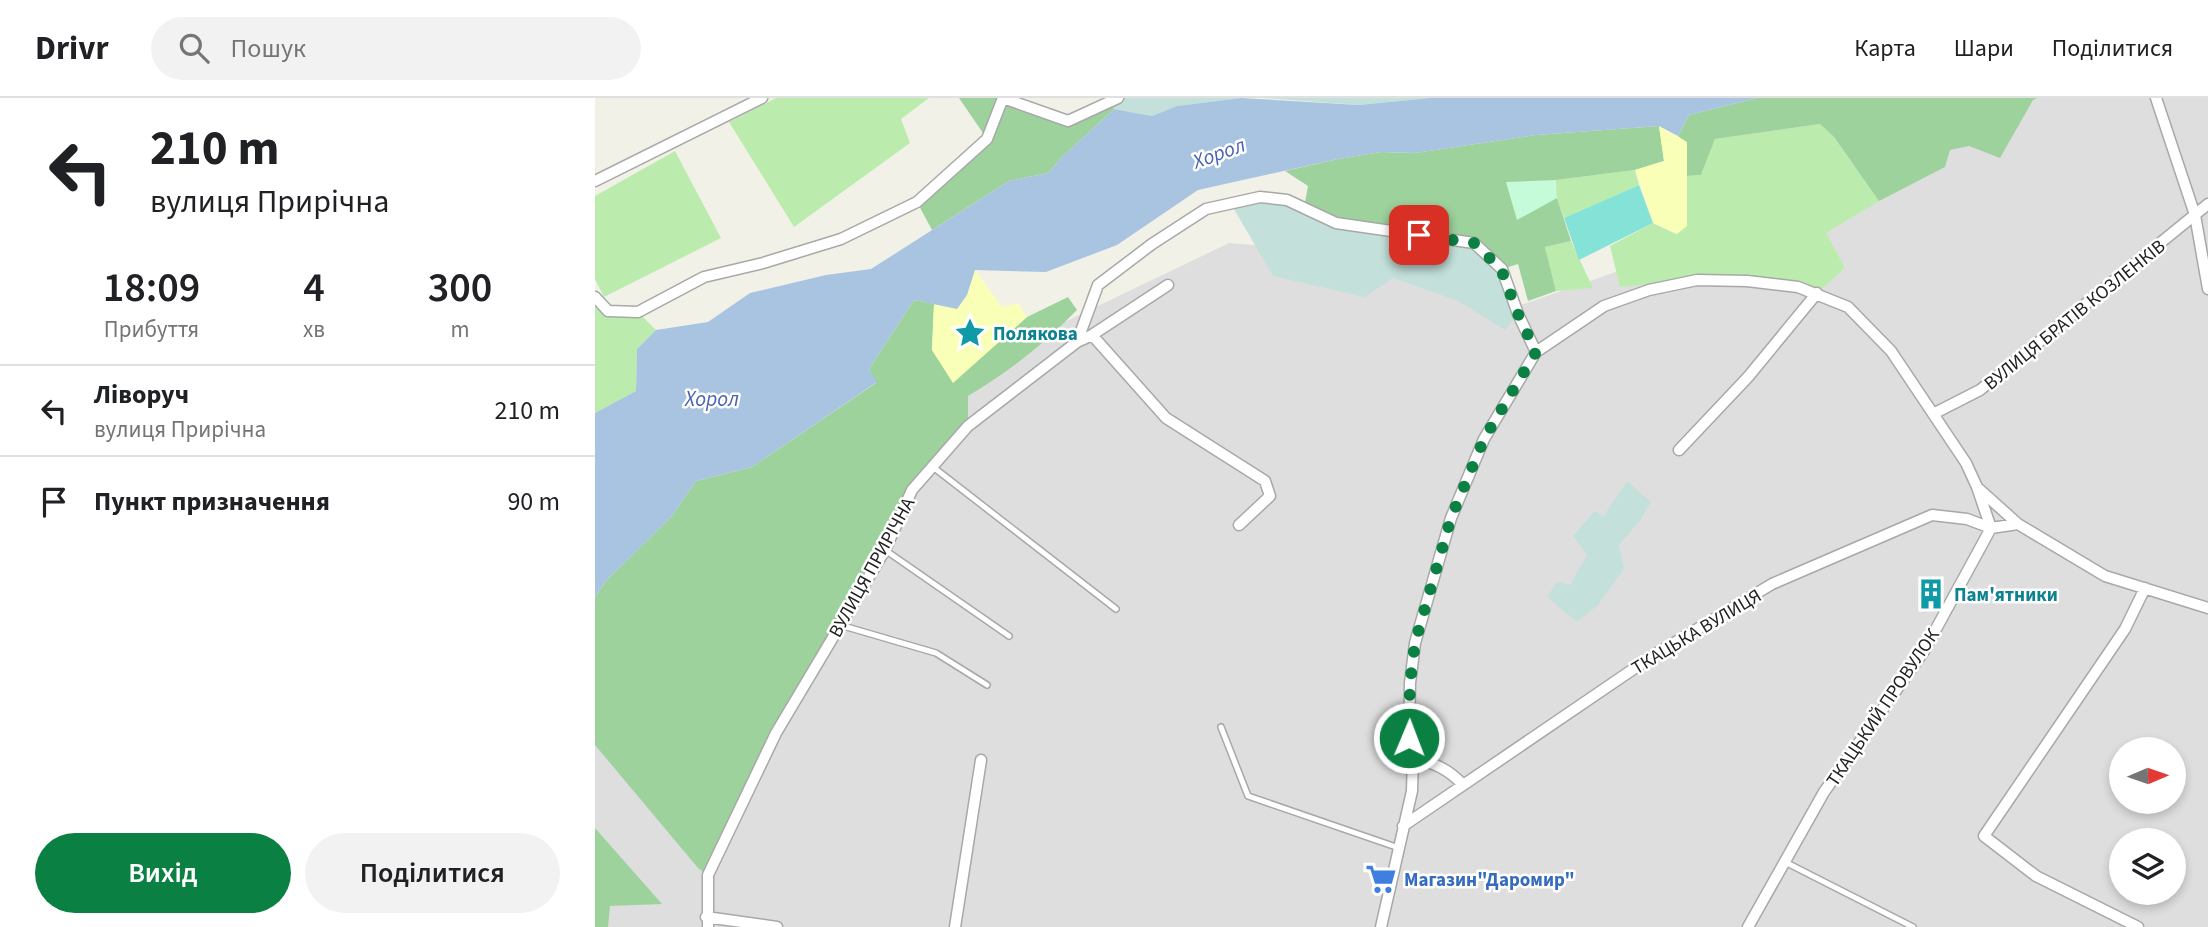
<!DOCTYPE html>
<html lang="uk">
<head>
<meta charset="utf-8">
<style>
  body { margin:0; font-family:"Source Sans 3",sans-serif; background:#f2f2f2; color:#202124; height:100vh; display:flex; flex-direction:column; font-size:26px; white-space:nowrap }
  * { box-sizing:border-box; margin:0 }
  p { font-size:23px; color:#757577 }
  .icon { flex:none; width:38px; height:38px; fill:none; stroke:currentColor; stroke-width:2; stroke-linecap:round; stroke-linejoin:round }
  .map { position:relative; flex:1; overflow:hidden }
  .panel { display:flex; flex-direction:column; background:#fff; width:595px }
  .panel>* { flex:none }
  .banner { background:#fff; color:#202124; overflow:hidden }
  .needle { width:46px; rotate:88deg }
  .tools { position:absolute; left:1514px; top:639px; display:grid; gap:14px }
  .tools a { display:grid; place-items:center; width:77px; height:77px; border-radius:50%; background:#fff; box-shadow:0 4px 10px #0003; font-size:35px }
  .pin { position:absolute; display:grid; place-items:center; width:60px; height:60px; color:#fff; margin:-30px; border-radius:14px; box-shadow:0 4px 10px #0006 }
  .me { position:absolute; width:77px; margin:-38px; rotate:1deg; stroke-linejoin:round; filter:drop-shadow(0 0 5px #0008) }
  .turn { display:flex; align-items:center; gap:24px; height:147px; padding:0 35px; font-size:32px }
  .turn .icon { width:91px; height:91px; stroke-width:2.5 }
  .turn b { display:block; font-size:49px; line-height:60px }
  .eta { display:flex; justify-content:space-evenly; align-items:center; height:119px; text-align:center }
  .eta b { font-size:42px; font-weight:600; line-height:49px }
  .cta { display:flex; gap:14px; margin-top:auto; padding:14px 35px }
  .cta a { flex:1; height:80px; border-radius:42px; background:#0b8043; color:#fff; font-size:28px; font-weight:600; line-height:80px; text-align:center }
  .cta a+a { background:#f2f2f2; color:#202124 }
  ul { padding:0; list-style:none }
  li { display:flex; align-items:center; gap:21px; height:91px; padding:0 35px; border-top:2px solid #e0e0e0 }
  li div { flex:1 }
  li b { display:block; font-size:26px }
  li em { font-style:normal }
  header { display:flex; align-items:center; gap:42px; box-sizing:border-box; height:98px; padding:0 35px; background:#fff; border-bottom:2px solid #e0e0e0 }
  header strong { font-size:33px }
  nav { display:flex; gap:38px; margin-inline-start:auto; font-size:24px }
  .search { width:490px; height:63px; background:#f2f2f2; display:flex; align-items:center; gap:18px; box-sizing:border-box; padding:0 24px; border-radius:38px; color:#757577; font-size:26px }
  main { display:flex; flex:1; min-height:0 }
  .map>svg:first-child { display:block }
  .residential { fill:#dfdede; fill-rule:evenodd }
  .grass { fill:#bbecad }
  .forest { fill:#9dd29c }
  .wetland { fill:#c4e0db }
  .sand { fill:#faffb8 }
  .park { fill:#c5fbd8 }
  .pitch { fill:#85e2d7 }
  .water { fill:#a8c4e0 }
  .lines { fill:none; stroke-linecap:round; stroke-linejoin:round }
  .lane-casing { stroke:#a8a8a8; stroke-width:8 }
  .street-casing { stroke:#a8a8a8; stroke-width:13 }
  .lane { stroke:#fff; stroke-width:5 }
  .street { stroke:#fff; stroke-width:10 }
  .route { stroke:#0b8043; stroke-width:12; stroke-dasharray:0 21.6 }
  .labels { text-anchor:middle; stroke-width:5; stroke-linejoin:round; paint-order:stroke }
  .street-label { font-size:19px; fill:#212121; stroke:#fff }
  .culture-label { font-size:19px; font-weight:bold; fill:#0d838f; stroke:#fff; text-anchor:start }
  .shop-label { font-size:19px; font-weight:bold; fill:#366cbe; stroke:#fff; text-anchor:start }
  .water-label { font-size:21px; font-style:italic; fill:#4a62b4; stroke:#fff }
</style>
</head>
<body>
<header>
<strong>Drivr</strong>
<div class="search"><svg class="icon" aria-label="search" viewBox="0 0 24 24"><circle cx="10" cy="10" r="6"/><path d="M15 15l6 6"/></svg>Пошук</div>
<nav><a>Карта</a><a>Шари</a><a>Поділитися</a></nav>
</header>
<main>
<section class="panel">
<div class="banner">
<div class="turn"><svg class="icon" aria-label="left" viewBox="0 0 24 24"><path d="M17 20v-9H6M10 6l-5 5 5 5"/></svg><div><b>210 m</b>вулиця Прирічна</div></div>
</div>
<div class="eta">
<div><b>18:09</b><p>Прибуття</p></div>
<div><b>4</b><p>хв</p></div>
<div><b>300</b><p>m</p></div>
</div>
<ul>
<li><svg class="icon" aria-label="left" viewBox="0 0 24 24"><path d="M17 20v-9H6M10 6l-5 5 5 5"/></svg><div><b>Ліворуч</b><p>вулиця Прирічна</p></div><em>210 m</em></li>
<li><svg class="icon" aria-label="arrive" viewBox="0 0 24 24"><path d="M6 21V4h12l-3 4 3 4H6"/></svg><div><b>Пункт призначення</b></div><em>90 m</em></li>
</ul>
<div class="cta"><a>Вихід</a><a>Поділитися</a></div>
</section>
<div class="map">
<svg width="1613" height="829" viewBox="0 0 1613 829">
  <rect width="100%" height="100%" fill="#f2f1e8"/>
  <path class="residential" d="M1405,0h208v829h-1613v-216l432,-371 202,-97 107,9 165,60 172,-60zM1526,651h52v53h-52zM1526,742h52v52h-52z"/>
  <path class="grass" d="M181,0h153l-28,21 9,24 -116,84 -65,-105z
    M1225,26l14,13 45,64 -53,32 19,35 -28,25 -120,-13 -77,7 -10,-41 43,-23 23,11 10,-8 1,-50 14,-1 14,-36z
    M80,53l46,87 -117,59 -9,-18v-83z
    M1040,72l4,15 -75,33 -7,-20 -1,-18z
    M976,143l22,47 -37,3 -11,-44z
    M0,199l13,14 30,1 18,-9 -13,14 13,13 -19,19 -1,42 -41,22z"/>
  <path class="forest" d="M364,0h44l65,23 44,-20 2,8 -52,48 -14,16 -39,8 -77,49 -15,-28 70,-63z
    M1162,0h280l-4,2 -33,58 -31,-12 -19,4 -5,17 -66,34 -45,-64 -14,-13 -105,15 -14,36 -14,1v-33l-9,-7 11,-21z
    M1064,28l5,35 -29,9 -79,10 1,18 14,43 -26,6 11,44 -28,10 -10,-37 -16,5 -166,-46 -32,-15 4,-22 -23,-15 53,-12 43,-7 34,1 121,-18z
    M473,199l9,13c-33,34 -68,62 -109,86v30l-56,64 -27,60 -109,183 -68,142 -10,-7 -103,-123v-148l11,-16 66,-65 24,-35 56,-14 124,-84 -7,-14 45,-69 20,4 -2,46 21,32 74,-65z
    M0,730l67,76 -52,2 -2,21h-13z"/>
  <path class="wetland" d="M524,0h122l-64,8 -25,10 -38,-7 -2,-8z
    M668,0h167l-71,7z
    M692,102l49,23 138,20 28,26 16,45 -13,16 -47,-29 -65,-23 -28,19 -92,-21 -42,-72z
    M1032,383l24,21 -12,20 -20,23 5,24 -26,36 -21,17 -30,-25 10,-15 13,3 17,-30 -14,-19 22,-25 8,6z"/>
  <path class="sand" d="M1064,28l28,16v84l-10,8 -24,-11 -18,-53 29,-9z
    M380,172l27,37 16,-4 9,14 -74,66 -21,-33 2,-46 23,4 10,-13z"/>
  <path class="park" d="M961,82l1,18 -40,22 -11,-38z"/>
  <path class="pitch" d="M1044,87l14,38 -74,37 -15,-42z"/>
  <path class="water" d="M646,0l118,7 71,-7h327l-68,17 -11,21 -19,-10 -123,9 -121,18 -34,-1 -43,7 -140,31 -81,55 -71,27 -71,-2 -8,25 -10,14 -43,-9 -45,69 8,13 -125,85 -56,14 -24,35 -66,65 -11,16v-184l41,-22 1,-42 19,-19 52,-8 42,-29 76,-18 45,-6 138,-88 39,-8 14,-16 52,-48 38,7 25,-10z"/>
  <g class="lines">
    <g class="lane-casing">
      <path id="lane" d="M338,369l183,142
        M290,452l124,86
        M245,527l96,28 51,32
        M626,629l27,69 151,52
        M1190,764l128,65"/>
    </g>
    <g class="street-casing">
      <path id="street" d="M1561,0l39,117 13,74
        M0,83l167,-83
        M0,199l13,14 30,1 66,-35 59,-14 78,-24 76,-37 70,-63 16,-41 65,23 50,-23
        M497,237l76,-50
        M482,244l15,-7 74,83 99,63 5,15 -31,29
        M1338,316l47,-24 228,-186
        M1084,352l69,-73 69,-84
        M1384,391l39,35 87,52 103,32
        M818,659c20,6 36,12 50,28
        M808,728l251,-171 118,-71 160,-69 35,4 24,9 27,-4
        M111,819l71,10
        M113,829v-52l68,-142 109,-183 27,-60 56,-64 109,-84 21,-57 54,-41 54,-35 54,-12 27,3 49,23 138,20 28,26 16,45 18,38
        M360,829l26,-167
        M786,829l31,-136 1,-34 -4,-19 1,-55 5,-40 36,-125 33,-79 52,-87 68,-46 45,-16 48,-10 50,1 51,6 50,20 43,44 75,112 11,24 14,41 -67,123 -100,141 -76,135
        M1543,829l-102,-51 -52,-40 141,-207 20,-41"/>
    </g>
    <use href="#lane" class="lane"/>
    <use href="#street" class="street"/>
  </g>
  <g class="lines">
    <path class="route" d="M814,640l1,-55 5,-40 36,-125 33,-79 52,-87 -18,-38 -17,-45 -27,-26 -55,-8"/>
  </g>
  <defs>
    <g id="sight-bare" transform="scale(2.415)"><path d="M0-6L1.8-2.2L6-1.7L2.9 1.2L3.7 5.4L0 3.3L-3.7 5.4L-2.9 1.2L-6-1.7L-1.8-2.2Z" fill="#0f9aa8" stroke="#fff" stroke-width="2.5" paint-order="stroke"/></g>
    <g id="building-bare" transform="scale(2.415)"><path d="M-4-6H4V6H1V3H-1V6H-4ZM-2.5-4.3h1.7v1.8h-1.7ZM.8-4.3h1.7v1.8H.8ZM-2.5-1h1.7V.8h-1.7ZM.8-1h1.7V.8H.8Z" fill="#0f9aa8" stroke="#fff" stroke-width="2.5" paint-order="stroke"/></g>
    <g id="supermarket-bare" transform="scale(2.415)"><path d="M-6-5.5h2.5l.6 2H6L4.5 2H-2.5L-4.4-4H-6ZM-1.5 3.2a1.3 1.3 0 1 0 .1 0ZM3 3.2a1.3 1.3 0 1 0 .1 0Z" fill="#3f7fe0" stroke="#fff" stroke-width="2.5" paint-order="stroke"/></g>
  </defs>
  <g fill-rule="evenodd">
    <use href="#sight-bare" x="375" y="235"/>
    <use href="#building-bare" x="1336" y="496"/>
    <use href="#supermarket-bare" x="786" y="781"/>
  </g>
  <g class="labels">
    <g class="street-label">
      <text transform="translate(1479 216) rotate(-39)" y="7">ВУЛИЦЯ БРАТІВ КОЗЛЕНКІВ</text>
      <text transform="translate(276 469) rotate(-61)" y="7">ВУЛИЦЯ ПРИРІЧНА</text>
      <text transform="translate(1101 533) rotate(-31)" y="7">ТКАЦЬКА ВУЛИЦЯ</text>
      <text transform="translate(1287 609) rotate(-56)" y="7">ТКАЦЬКИЙ ПРОВУЛОК</text>
    </g>
    <g class="culture-label">
      <text x="398" y="242">Полякова</text>
      <text x="1359" y="503">Пам'ятники</text>
    </g>
    <g class="shop-label">
      <text x="809" y="788">Магазин"Даромир"</text>
    </g>
    <g class="water-label">
      <text transform="translate(624 55) rotate(-20)" y="7">Хорол</text>
      <text x="117" y="308">Хорол</text>
    </g>
  </g>
</svg>
<div class="tools">
<a><svg class="needle" viewBox="-14 -14 28 28"><path d="M0-13l5 13h-10z" fill="#e53935"/><path d="M0 13l5-13h-10z" fill="#757577"/></svg></a>
<a><svg class="icon" aria-label="layers" viewBox="0 0 24 24"><path d="M12 4l9 5-9 5-9-5zM3 14l9 5 9-5"/></svg></a>
</div>
<div class="pin" style="left:824px;top:137px;background:#d93025"><svg class="icon" aria-label="arrive" viewBox="0 0 24 24"><path d="M6 21V4h12l-3 4 3 4H6"/></svg></div>
<svg class="me" style="left:814px;top:640px" viewBox="-20 -20 40 40"><circle r="17" fill="#0b8043" stroke="#fff" stroke-width="3"/><path d="M0-11L8 9 0 5-8 9z" fill="#fff"/></svg>
</div>
</main>
</body>
</html>
